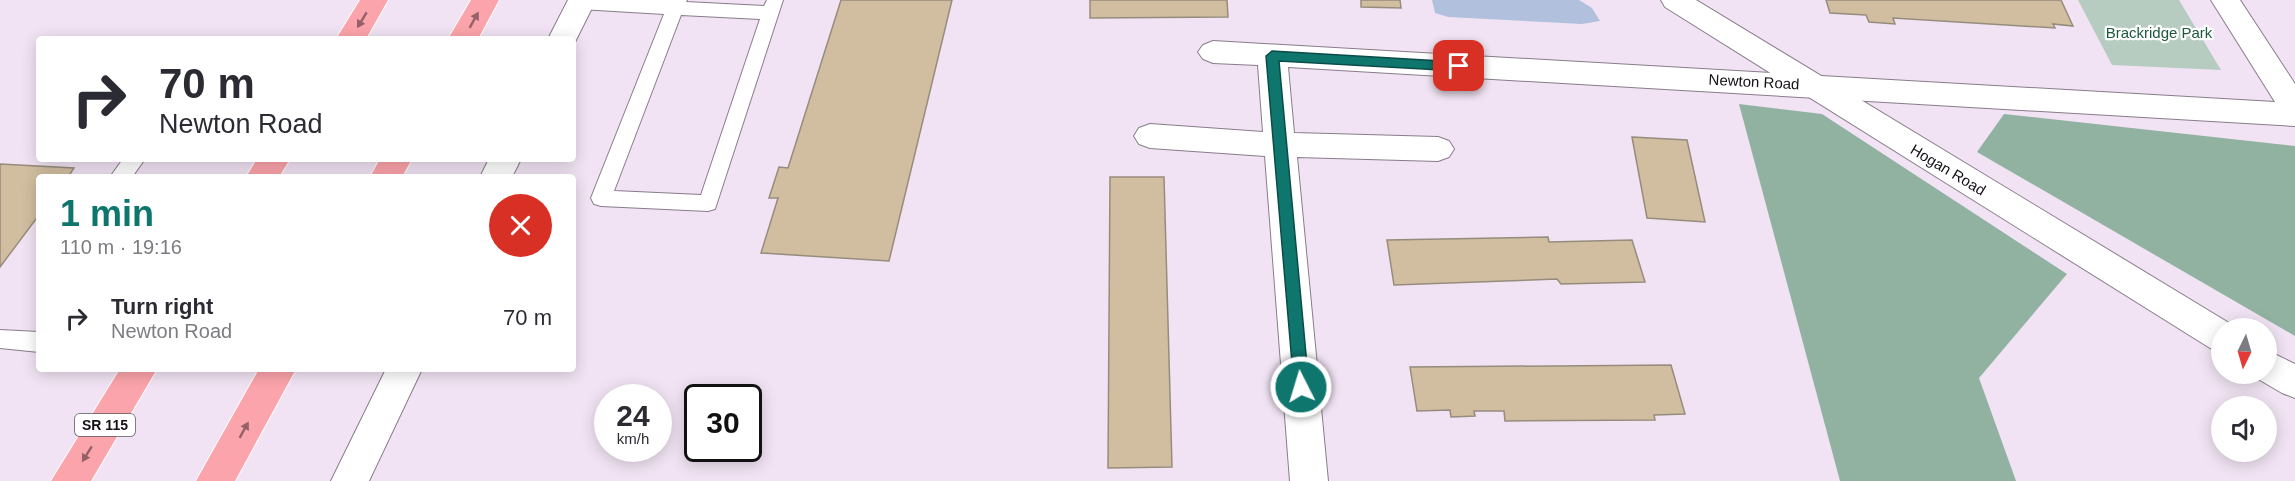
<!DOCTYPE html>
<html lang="en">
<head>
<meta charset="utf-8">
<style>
  body { margin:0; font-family:Arial,sans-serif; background:#f7f7f7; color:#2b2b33; height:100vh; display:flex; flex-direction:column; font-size:22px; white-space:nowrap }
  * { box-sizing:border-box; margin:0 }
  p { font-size:20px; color:#7c7c81 }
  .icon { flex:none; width:33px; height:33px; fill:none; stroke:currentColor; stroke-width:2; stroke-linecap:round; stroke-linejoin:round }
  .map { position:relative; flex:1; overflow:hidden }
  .panel { position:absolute; left:36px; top:174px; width:540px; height:198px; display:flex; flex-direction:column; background:#fff; border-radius:6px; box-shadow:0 3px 15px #0003 }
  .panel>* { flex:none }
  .banner { position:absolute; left:36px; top:36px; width:540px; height:126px; border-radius:6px; box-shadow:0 3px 15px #0003; background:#fff; color:#2b2b33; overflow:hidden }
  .needle { width:39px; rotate:185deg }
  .controls { position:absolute; left:2211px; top:318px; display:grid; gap:12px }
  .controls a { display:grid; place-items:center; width:66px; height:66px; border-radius:50%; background:#fff; box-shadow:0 3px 15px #0003; font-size:30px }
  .speed { position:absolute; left:594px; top:384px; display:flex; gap:12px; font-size:30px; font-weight:700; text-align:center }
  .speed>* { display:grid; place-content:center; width:78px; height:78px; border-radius:50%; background:#fff; box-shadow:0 3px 15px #0003; line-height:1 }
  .speed small { font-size:15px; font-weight:400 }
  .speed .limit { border:3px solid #111; border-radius:9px; background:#fff; color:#111 }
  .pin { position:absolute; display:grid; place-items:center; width:51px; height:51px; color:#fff; margin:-26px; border-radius:12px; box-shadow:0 3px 9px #0006 }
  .me { position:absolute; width:66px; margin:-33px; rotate:355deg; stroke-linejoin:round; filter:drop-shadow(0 0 4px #0008) }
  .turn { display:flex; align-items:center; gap:21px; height:126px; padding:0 24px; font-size:27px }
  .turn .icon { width:78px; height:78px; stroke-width:2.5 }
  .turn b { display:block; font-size:42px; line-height:51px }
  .round { display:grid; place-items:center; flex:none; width:63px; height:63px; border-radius:32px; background:#f7f7f7 }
  .summary { display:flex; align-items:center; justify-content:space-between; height:102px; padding:0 24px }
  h1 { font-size:36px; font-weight:800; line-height:45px; color:#0f766e }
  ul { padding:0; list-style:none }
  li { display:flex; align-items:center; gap:18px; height:84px; padding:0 24px }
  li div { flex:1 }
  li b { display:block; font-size:22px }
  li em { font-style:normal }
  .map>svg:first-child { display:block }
  .green { fill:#b7ccc0 }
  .forest { fill:#91b2a1 }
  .water { fill:#b1c0dd }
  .building { fill:#d1bea1; stroke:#968c7d; stroke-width:1.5 }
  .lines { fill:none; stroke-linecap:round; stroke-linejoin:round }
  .service-casing { stroke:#887c8a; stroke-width:2 }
  .minor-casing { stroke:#887c8a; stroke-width:2 }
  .secondary-casing { stroke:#887c8a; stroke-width:2 }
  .trunk-casing { stroke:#fff; stroke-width:2 }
  .service { fill:#fff; fill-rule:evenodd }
  .minor { fill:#fff; fill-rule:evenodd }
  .secondary { fill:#fff; fill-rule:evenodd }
  .trunk { fill:#fca4ab; fill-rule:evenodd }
  .oneway { fill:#946168 }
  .route { fill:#0f766e; stroke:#0a4d48; stroke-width:1.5 }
  .labels { text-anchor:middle; stroke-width:4.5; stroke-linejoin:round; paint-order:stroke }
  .shield { fill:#fff; stroke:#5b585c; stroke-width:1.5 }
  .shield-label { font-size:14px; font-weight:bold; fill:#151016 }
  .park-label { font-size:15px; fill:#1d583f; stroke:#fff }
  .street-label { font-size:15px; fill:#151016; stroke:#fff }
</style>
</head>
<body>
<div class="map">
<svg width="2295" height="481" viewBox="0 0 2295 481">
  <rect width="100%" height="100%" fill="#f1e3f3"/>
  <path class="green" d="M2078,0h101l42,70 -109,-5z"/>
  <path class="forest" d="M1739,104l83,10 245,160 -88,104 37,103h-176z
    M2004,114l291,32v190l-318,-184z"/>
  <path class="water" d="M1432,0h147l13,8 8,13 -18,3 -134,-7 -13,-4z"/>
  <path class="building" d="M841,0h111l-63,261 -128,-8 17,-55h-9l10,-31 9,1z
    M1090,0h137l1,17 -138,1z
    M1361,0h39l1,8 -40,-1z
    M1826,0h235l12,26 -20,-2 2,4 -162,-10 2,6 -26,-2 -3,-7 -36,-2z
    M1632,137l55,3 18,82 -58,-4z
    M0,164l74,4 -6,9h-29v38l-39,52z
    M1110,177h54l8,290 -64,1z
    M1548,237l1,5 83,-2 13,42 -84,2 -4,-5 -163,6 -7,-45z
    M1671,365l14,49 -31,1 1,5 -150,1 -1,-10h-30l1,5 -24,1 -1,-7 -33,1 -7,-44z"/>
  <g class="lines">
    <g class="service-casing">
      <path id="service" d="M573,0h114l-1,2 78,4 3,-6h16l-68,209 -7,2 -107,-5 -7,-2 -3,-6 73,-184 -84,-5 -6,-2 -3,-4zM681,15l79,4 -59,176 -87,-4z
        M123,159h22l-13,18h-22z
        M0,330l39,2v20l-39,-4z"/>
    </g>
    <g class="minor-casing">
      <path id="minor" d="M568,0h28l-23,46v-7h-25z
        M2211,0h29l55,84v42l-1007,-59 6,66 144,4 11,4 5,8 -5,8 -11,4 -141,-4 31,324h-38l-25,-325 -115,-8 -11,-4 -5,-8 5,-8 11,-4 113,8 -5,-67 -45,-2 -10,-4 -5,-7 5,-7 10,-4 1062,61z
        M489,159h32l-9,18h-32z
        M386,369h36l-53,112h-38z"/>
    </g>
    <g class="secondary-casing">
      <path id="secondary" d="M1661,0h35l538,326 1,2h-13v24l-12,-4 -545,-341z
        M2266,350l29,14v34l-13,-5 -29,-17 -1,-2h14z"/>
    </g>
    <g class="trunk-casing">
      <path id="trunk" d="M360,0h28l-22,39h-30z
        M471,0h28l-21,39h-30z
        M257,159h33l-11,18h-33z
        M380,159h32l-10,18h-32z
        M120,369h37l-66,112h-40z
        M259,369h37l-61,112h-39z"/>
    </g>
    <use href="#service" class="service"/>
    <use href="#minor" class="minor"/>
    <use href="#secondary" class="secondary"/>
    <use href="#trunk" class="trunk"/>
  </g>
  <defs><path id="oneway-solid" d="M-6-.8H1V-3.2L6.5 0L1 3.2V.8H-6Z" transform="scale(1.5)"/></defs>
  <g class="oneway">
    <use href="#oneway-solid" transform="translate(362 20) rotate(121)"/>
    <use href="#oneway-solid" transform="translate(474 20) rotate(-61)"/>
    <use href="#oneway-solid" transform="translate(244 430) rotate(-61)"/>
    <use href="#oneway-solid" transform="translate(87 454) rotate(122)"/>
  </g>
  <path class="route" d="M1272,51l187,11 6,4 -6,5 -180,-10 30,326 -3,5 -5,2 -5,-2 -2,-5 -28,-331z"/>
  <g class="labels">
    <rect class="shield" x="75" y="414" width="60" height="22" rx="4.5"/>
    <g class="shield-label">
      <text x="105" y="430">SR 115</text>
    </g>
    <g class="park-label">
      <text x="2159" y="38">Brackridge Park</text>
    </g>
    <g class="street-label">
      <text transform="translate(1754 82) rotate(3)" y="5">Newton Road</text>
      <text transform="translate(1948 170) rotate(31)" y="5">Hogan Road</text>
    </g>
  </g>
</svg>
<div class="controls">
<a><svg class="needle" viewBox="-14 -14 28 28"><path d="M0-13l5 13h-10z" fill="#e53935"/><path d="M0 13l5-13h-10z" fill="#7c7c81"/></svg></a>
<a><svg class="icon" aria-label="sound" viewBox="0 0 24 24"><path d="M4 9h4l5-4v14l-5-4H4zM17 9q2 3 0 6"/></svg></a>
</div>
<div class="speed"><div>24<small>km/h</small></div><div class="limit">30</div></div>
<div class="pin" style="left:1459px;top:66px;background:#d93025"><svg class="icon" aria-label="arrive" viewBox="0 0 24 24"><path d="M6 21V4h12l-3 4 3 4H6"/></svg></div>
<svg class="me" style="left:1301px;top:387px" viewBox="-20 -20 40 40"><circle r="17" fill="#0f766e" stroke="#fff" stroke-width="3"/><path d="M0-11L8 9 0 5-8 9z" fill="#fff"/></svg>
<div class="banner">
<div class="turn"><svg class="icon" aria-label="right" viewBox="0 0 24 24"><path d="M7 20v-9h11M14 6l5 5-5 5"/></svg><div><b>70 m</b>Newton Road</div></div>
</div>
<section class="panel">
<div class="summary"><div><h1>1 min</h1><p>110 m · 19:16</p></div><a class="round" style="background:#d93025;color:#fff"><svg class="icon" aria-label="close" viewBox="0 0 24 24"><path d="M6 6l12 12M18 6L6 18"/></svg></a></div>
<ul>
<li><svg class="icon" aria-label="right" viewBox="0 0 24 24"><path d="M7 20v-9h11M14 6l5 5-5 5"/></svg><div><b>Turn right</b><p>Newton Road</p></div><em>70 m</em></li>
</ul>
</section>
</div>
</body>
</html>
